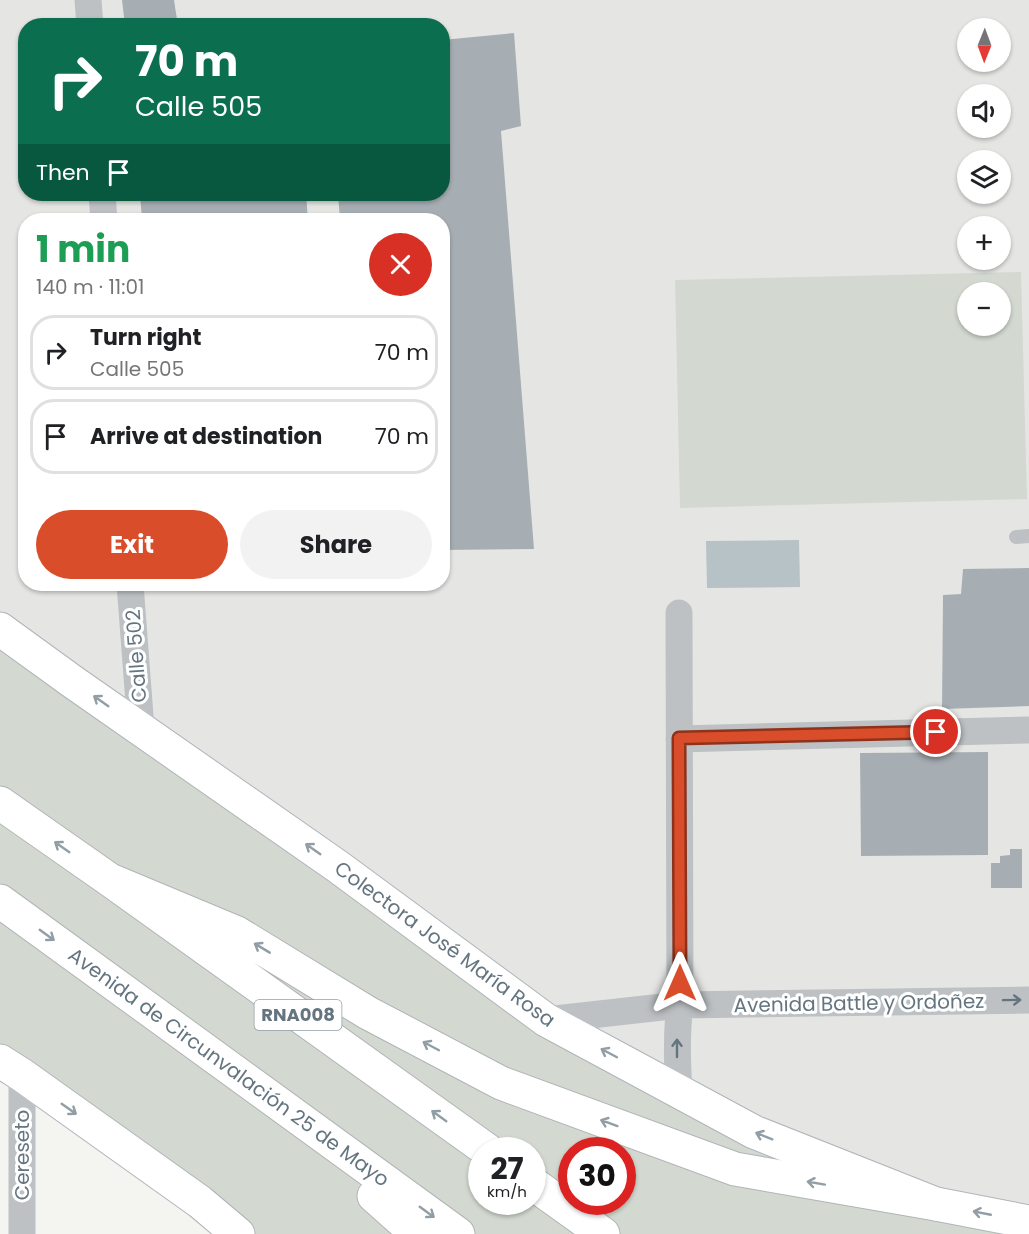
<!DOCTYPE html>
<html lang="en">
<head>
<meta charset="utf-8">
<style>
  body { margin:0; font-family:Poppins,sans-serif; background:#f2f2f2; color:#202124; height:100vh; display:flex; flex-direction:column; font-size:22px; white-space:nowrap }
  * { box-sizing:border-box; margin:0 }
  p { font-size:20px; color:#757577 }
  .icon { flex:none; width:33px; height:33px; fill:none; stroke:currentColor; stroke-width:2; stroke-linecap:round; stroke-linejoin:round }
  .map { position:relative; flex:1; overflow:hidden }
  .details { position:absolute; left:18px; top:213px; width:432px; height:378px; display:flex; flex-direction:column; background:#fff; border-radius:24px; box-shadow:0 2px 4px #0004 }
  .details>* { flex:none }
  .top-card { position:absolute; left:18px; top:18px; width:432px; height:183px; border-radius:24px; box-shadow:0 2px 4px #0004; background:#0b6e4f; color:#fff; overflow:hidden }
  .needle { width:39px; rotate:181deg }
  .tools { position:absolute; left:957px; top:18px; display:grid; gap:12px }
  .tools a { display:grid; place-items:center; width:54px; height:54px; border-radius:50%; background:#fff; box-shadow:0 2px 4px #0004; font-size:30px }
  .speed { position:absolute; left:468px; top:1137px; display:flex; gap:12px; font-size:30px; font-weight:700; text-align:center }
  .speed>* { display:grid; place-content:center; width:78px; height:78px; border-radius:50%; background:#fff; box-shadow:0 2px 4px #0004; line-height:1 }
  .speed small { font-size:15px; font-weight:400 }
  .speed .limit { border:9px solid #d22; background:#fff; color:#111 }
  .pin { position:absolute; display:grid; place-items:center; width:51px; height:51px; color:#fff; margin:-26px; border:3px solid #fff; border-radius:50%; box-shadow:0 2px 6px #0007 }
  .me { position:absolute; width:66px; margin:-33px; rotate:0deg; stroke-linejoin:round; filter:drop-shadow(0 0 4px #0008) }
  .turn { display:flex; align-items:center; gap:21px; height:126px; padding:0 18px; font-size:27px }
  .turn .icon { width:78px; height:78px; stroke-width:2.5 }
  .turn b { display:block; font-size:42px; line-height:51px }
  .then { display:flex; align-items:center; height:57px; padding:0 18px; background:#0003; gap:12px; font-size:22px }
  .round { display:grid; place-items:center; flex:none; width:63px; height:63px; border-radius:32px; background:#f2f2f2 }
  .overview { display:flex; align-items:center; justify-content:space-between; height:102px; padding:0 18px }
  h1 { font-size:36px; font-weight:700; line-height:45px; color:#1e9e55 }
  .cta { display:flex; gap:12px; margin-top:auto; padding:12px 18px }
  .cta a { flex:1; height:69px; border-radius:36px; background:#da4d2a; color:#fff; font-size:24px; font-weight:700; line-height:69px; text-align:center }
  .cta a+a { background:#f2f2f2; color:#202124 }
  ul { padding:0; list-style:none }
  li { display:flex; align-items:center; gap:18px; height:75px; margin:0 12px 9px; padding:0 6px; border:3px solid #e0e0e0; border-radius:24px }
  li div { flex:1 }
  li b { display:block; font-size:22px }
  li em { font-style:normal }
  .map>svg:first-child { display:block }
  .built { fill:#e5e6e4; fill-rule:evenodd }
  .green { fill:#d3d9d0; fill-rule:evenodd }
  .water { fill:#b6c2c6 }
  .building { fill:#a7aeb3 }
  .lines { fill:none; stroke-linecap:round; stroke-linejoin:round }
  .secondary-casing { stroke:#afb5b9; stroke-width:35 }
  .motorway-casing { stroke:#b0b4b7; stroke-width:35 }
  .service { stroke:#bdc1c4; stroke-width:14 }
  .minor { stroke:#bdc1c4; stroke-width:27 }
  .secondary { stroke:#fff; stroke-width:33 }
  .motorway { stroke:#fff; stroke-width:33 }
  .oneway { stroke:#929ea6 }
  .oneway2 { stroke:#647580 }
  .route-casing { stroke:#8e321b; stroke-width:15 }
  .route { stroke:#da4d2a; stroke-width:10 }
  .labels { text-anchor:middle; stroke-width:6; stroke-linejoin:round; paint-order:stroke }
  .shield { fill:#fff; stroke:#929ea6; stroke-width:1.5 }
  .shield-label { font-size:18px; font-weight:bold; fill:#647580 }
  .street-label { font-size:20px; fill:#647580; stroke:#fff }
</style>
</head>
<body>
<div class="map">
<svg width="1029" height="1234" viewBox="0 0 1029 1234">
  <rect width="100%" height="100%" fill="#f4f4f0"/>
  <path class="built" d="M0,0h1029v1222l-93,-18 -323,-148 -613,-427zM26,26h416v168h-416zM968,28h32v34h-32zM968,94h32v34h-32zM968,160h32v34h-32zM26,220h416v364h-416zM968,226h32v34h-32zM968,292h32v34h-32z"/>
  <path class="green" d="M1021,272l6,227 -347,9 -5,-228zM968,292h32v34h-32z
    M0,629l613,427 416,178h-791l-238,-173zM482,1150h50v52h-50zM572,1150h50v52h-50z"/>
  <path class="water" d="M799,540l1,47 -93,1 -1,-47z"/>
  <path class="building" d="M122,0h52l4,26h-53z
    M514,33l7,93 -20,5 33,418 -92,1v-330h-102l-2,-26h104v-154z
    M140,194h166l2,26h-166z
    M1029,568v138l-87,3 1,-114 18,-1 2,-25z
    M988,752v103l-127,1 -1,-103z
    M1010,849h12v39h-31v-25h9v-7l10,-1z"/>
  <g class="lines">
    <g class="secondary-casing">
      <path id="secondary" d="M0,629l73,53 264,184 209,154 67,36 141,76 182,72 93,18
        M0,1061l22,14 178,127 38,32"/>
    </g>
    <g class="motorway-casing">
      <path id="motorway" d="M0,803l110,77 377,270
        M110,880l127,53 131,80 133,70 234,86 201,35
        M0,901l458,333
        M532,1183l71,51
        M374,1196l43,38"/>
    </g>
    <path class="service" d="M1016,537l13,-1"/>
    <path class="minor" d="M88,0l2,26
      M102,194l2,26
      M130,584l11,145
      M679,613l1,392c-4,29 -3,57 -1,86
      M679,739l350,-9
      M546,1020l134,-15 349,-5
      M22,1075v159"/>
    <use href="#secondary" class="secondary"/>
    <use href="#motorway" class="motorway"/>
  </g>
  <defs><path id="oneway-shaft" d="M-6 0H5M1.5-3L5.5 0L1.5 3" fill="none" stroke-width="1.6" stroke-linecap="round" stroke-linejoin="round" transform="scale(1.5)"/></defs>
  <g class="oneway">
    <use href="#oneway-shaft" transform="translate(101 701) rotate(-145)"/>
    <use href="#oneway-shaft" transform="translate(62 847) rotate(-145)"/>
    <use href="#oneway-shaft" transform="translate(313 849) rotate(-145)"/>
    <use href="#oneway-shaft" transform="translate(47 935) rotate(36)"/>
    <use href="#oneway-shaft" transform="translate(262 948) rotate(-149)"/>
    <use href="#oneway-shaft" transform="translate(431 1046) rotate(-152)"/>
    <use href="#oneway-shaft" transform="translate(609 1053) rotate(-152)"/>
    <use href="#oneway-shaft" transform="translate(69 1109) rotate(35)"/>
    <use href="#oneway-shaft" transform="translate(439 1116) rotate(-144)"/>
    <use href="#oneway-shaft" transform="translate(609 1123) rotate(-160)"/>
    <use href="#oneway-shaft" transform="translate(764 1136) rotate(-158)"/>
    <use href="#oneway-shaft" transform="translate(816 1183) rotate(-170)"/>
    <use href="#oneway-shaft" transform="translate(427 1212) rotate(36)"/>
    <use href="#oneway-shaft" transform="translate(982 1213) rotate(-169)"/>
  </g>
  <g class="oneway2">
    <use href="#oneway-shaft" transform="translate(1012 1000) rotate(-1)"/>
    <use href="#oneway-shaft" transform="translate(677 1048) rotate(-90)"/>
  </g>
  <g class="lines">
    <g class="route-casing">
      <path id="route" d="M680,983l-1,-245 257,-6"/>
    </g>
    <use href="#route" class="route"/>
  </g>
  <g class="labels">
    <rect class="shield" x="254.5" y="1000" width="87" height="30" rx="4.5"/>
    <g class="shield-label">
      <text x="298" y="1021">RNA008</text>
    </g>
    <g class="street-label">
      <text transform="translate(136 656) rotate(-94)" y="7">Calle 502</text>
      <text transform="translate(445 944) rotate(36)" y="7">Colectora José María Rosa</text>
      <text transform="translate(859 1003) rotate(-1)" y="7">Avenida Battle y Ordoñez</text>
      <text transform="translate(229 1067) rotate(36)" y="7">Avenida de Circunvalación 25 de Mayo</text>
      <text transform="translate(22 1155) rotate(-90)" y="7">Cereseto</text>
    </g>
  </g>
</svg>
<div class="tools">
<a><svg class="needle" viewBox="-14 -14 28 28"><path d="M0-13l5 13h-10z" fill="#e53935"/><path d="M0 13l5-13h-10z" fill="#757577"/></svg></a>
<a><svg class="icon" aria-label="sound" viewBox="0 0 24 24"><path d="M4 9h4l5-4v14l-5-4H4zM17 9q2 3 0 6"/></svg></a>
<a><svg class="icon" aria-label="layers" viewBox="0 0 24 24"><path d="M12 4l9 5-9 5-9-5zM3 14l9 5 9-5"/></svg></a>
<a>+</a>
<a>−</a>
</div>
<div class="speed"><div>27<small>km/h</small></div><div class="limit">30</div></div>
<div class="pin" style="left:936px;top:732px;background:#d93025"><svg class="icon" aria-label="arrive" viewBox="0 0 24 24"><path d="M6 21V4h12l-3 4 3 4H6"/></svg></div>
<svg class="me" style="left:680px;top:983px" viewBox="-20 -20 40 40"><path d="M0-17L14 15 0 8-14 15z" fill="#da4d2a" stroke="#fff" stroke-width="4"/></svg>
<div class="top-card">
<div class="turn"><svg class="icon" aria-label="right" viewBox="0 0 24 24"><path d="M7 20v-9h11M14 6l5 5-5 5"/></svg><div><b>70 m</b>Calle 505</div></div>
<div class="then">Then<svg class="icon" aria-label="arrive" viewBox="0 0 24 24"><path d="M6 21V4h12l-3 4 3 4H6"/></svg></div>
</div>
<section class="details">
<div class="overview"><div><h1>1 min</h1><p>140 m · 11:01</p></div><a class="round" style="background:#d93025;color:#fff"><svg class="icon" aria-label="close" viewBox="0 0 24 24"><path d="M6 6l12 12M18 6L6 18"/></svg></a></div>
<ul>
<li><svg class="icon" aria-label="right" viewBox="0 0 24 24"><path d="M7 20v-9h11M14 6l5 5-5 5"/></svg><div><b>Turn right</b><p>Calle 505</p></div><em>70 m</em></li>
<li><svg class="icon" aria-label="arrive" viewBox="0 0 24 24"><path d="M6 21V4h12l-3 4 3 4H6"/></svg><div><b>Arrive at destination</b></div><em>70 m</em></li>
</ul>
<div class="cta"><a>Exit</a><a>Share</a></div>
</section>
</div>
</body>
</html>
